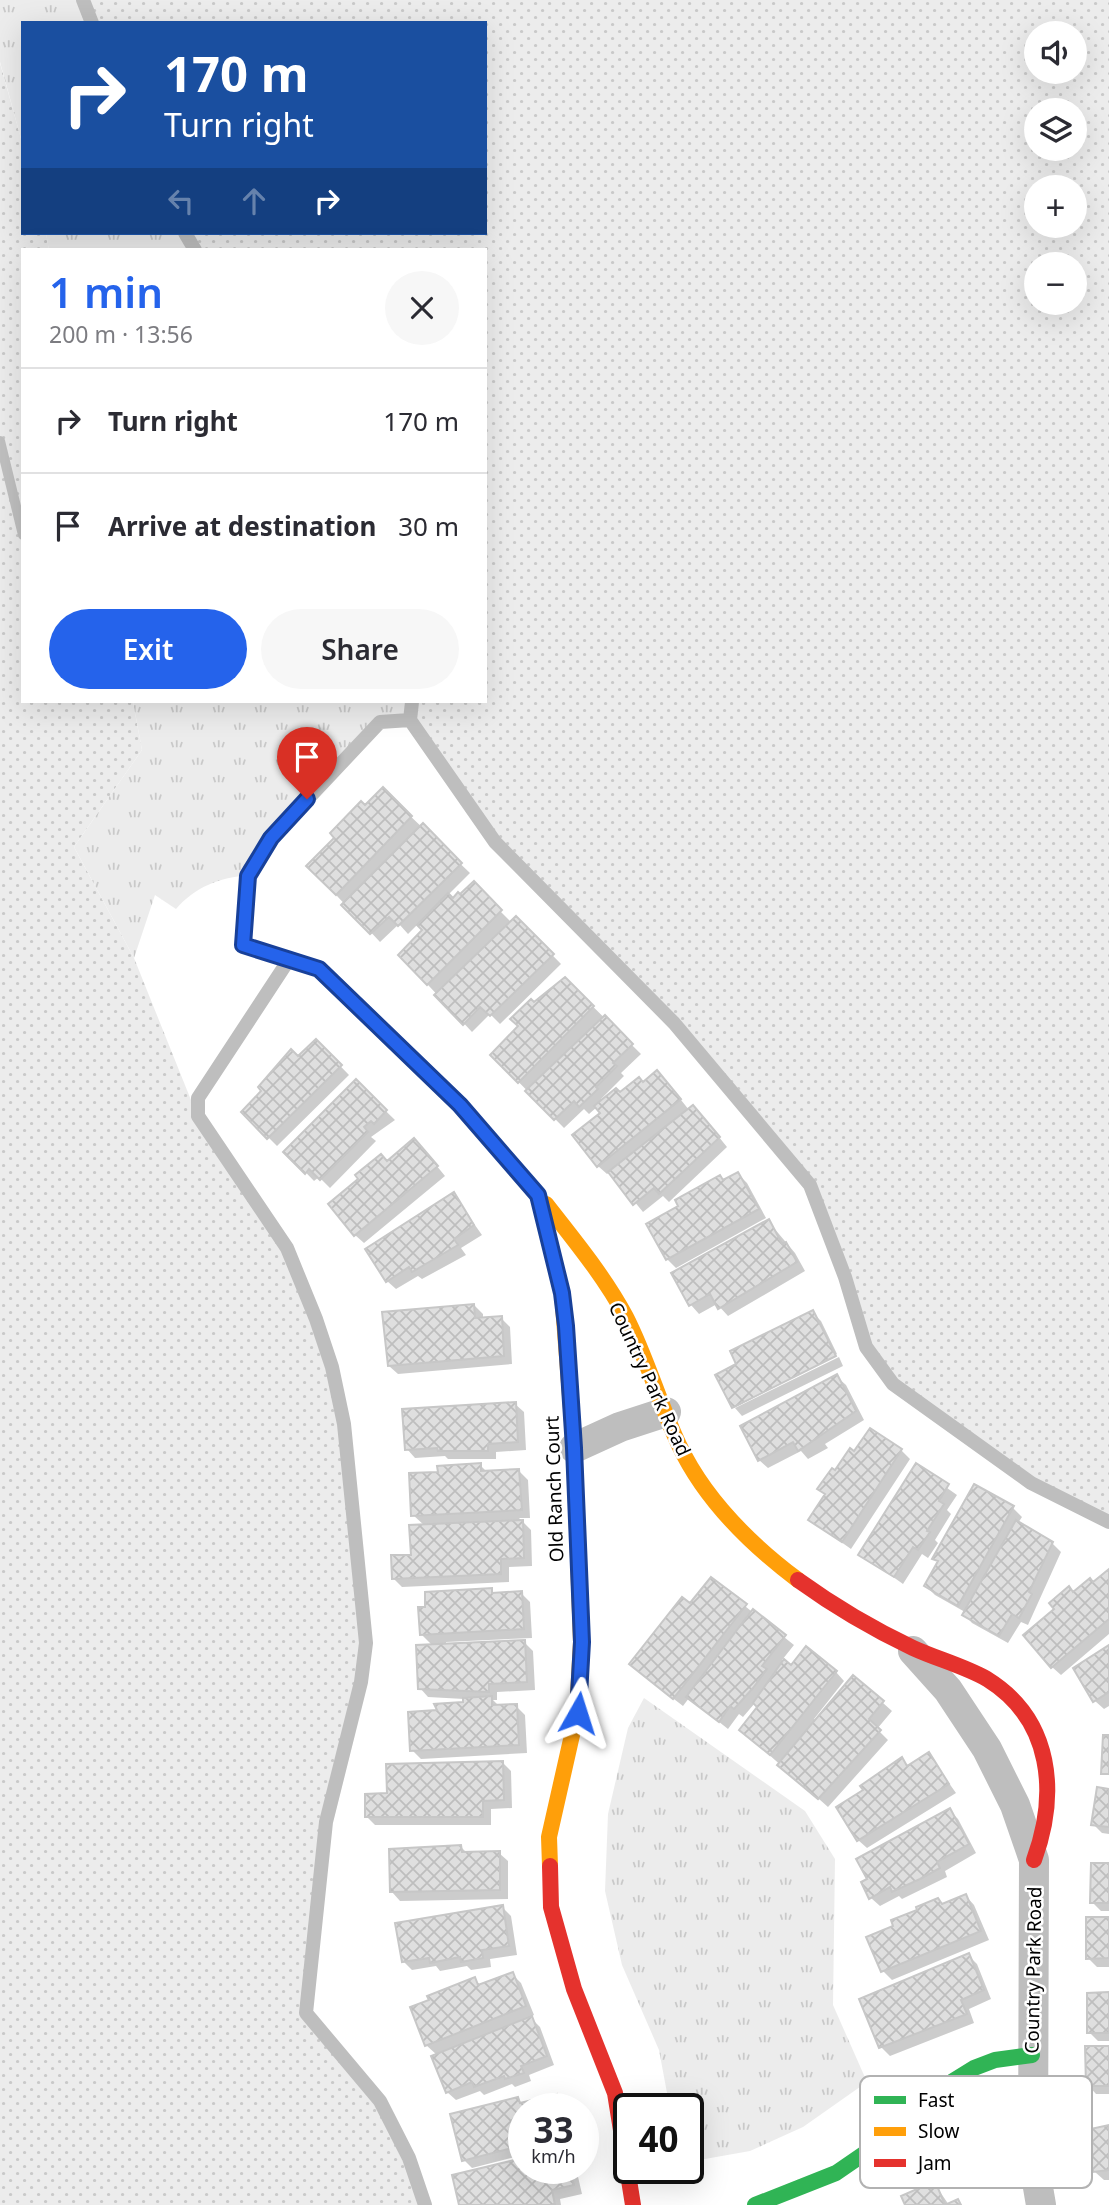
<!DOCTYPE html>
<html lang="en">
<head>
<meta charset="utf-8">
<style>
  body { margin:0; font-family:"Noto Sans",sans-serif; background:#f7f7f7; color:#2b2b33; height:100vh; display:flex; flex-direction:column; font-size:26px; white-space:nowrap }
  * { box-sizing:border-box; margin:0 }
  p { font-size:23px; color:#7c7c81 }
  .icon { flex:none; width:38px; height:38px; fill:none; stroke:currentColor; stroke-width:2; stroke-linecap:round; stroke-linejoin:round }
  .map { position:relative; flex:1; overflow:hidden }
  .side { position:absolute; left:21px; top:248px; width:466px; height:455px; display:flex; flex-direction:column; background:#fff; border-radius:0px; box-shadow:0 7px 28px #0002 }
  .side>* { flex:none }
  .guide { position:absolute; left:21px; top:21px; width:466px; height:214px; border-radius:0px; box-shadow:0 7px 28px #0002; background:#1a4fa0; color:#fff; overflow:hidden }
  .buttons { position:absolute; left:1024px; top:21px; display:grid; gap:14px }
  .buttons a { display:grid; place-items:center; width:63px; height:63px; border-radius:50%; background:#fff; box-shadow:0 7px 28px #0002; font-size:35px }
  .speed { position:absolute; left:508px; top:2093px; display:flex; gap:14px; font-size:35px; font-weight:700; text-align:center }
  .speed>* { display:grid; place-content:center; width:91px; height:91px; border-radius:50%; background:#fff; box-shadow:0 7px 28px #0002; line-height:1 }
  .speed small { font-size:18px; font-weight:400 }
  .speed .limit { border:4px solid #111; border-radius:10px; background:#fff; color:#111 }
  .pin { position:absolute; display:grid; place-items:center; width:60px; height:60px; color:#fff; margin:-72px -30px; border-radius:50% 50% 50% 0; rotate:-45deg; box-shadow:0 0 7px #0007 }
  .pin .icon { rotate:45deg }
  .me { position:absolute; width:77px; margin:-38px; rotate:6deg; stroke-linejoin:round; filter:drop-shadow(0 0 5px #0008) }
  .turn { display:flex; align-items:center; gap:24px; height:147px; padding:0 28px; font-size:32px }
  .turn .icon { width:91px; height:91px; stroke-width:2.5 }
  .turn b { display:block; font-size:49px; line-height:60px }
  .lanes { display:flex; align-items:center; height:66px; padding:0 28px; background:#0003; justify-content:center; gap:35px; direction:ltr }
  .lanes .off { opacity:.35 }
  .round { display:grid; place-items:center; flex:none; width:74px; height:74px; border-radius:37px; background:#f7f7f7 }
  .head { display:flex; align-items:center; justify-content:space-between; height:119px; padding:0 28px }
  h1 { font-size:42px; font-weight:600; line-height:52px; color:#2563eb }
  .primary-button { display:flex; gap:14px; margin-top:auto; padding:14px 28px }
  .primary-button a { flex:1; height:80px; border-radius:42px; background:#2563eb; color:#fff; font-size:28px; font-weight:600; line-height:80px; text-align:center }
  .primary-button a+a { background:#f7f7f7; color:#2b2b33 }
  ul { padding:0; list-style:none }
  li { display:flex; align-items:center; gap:21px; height:105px; padding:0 28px; border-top:2px solid #e1e1e2 }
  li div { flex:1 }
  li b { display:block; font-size:26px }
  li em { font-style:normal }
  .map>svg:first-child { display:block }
  .grass { fill:url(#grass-dots); fill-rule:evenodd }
  .park { fill:url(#park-tufts) }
  .shadow { fill:#0003 }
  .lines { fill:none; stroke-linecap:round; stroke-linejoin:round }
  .stream { stroke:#bfbfbf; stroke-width:10 }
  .building { fill:url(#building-cross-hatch); stroke:#c7c7c7; stroke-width:2 }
  .lane { stroke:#bebebe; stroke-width:14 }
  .street { stroke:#bebebe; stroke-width:30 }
  .fast { stroke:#30b455; stroke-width:16 }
  .slow { stroke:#ff9f0a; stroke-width:16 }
  .jam { stroke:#e5322d; stroke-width:16 }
  .route-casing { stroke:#184099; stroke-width:18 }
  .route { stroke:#2563eb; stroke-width:12 }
  .labels { text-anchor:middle; stroke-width:5; stroke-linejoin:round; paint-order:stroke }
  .street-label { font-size:19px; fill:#000; stroke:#fff }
  .key { fill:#fff; stroke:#b2b2b2; stroke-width:2 }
  .key-label { font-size:19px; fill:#000 }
</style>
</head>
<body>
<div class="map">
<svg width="1109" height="2205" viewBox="0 0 1109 2205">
  <defs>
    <pattern id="grass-dots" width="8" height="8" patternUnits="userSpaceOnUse" patternTransform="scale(1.75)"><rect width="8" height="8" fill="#ececec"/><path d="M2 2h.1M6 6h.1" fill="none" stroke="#c9c9c9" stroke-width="1.8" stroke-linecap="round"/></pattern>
    <pattern id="park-tufts" width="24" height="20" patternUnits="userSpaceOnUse" patternTransform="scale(1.75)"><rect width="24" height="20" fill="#ececec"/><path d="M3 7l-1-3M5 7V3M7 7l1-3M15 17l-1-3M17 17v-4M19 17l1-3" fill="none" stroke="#c9c9c9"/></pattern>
    <pattern id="building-cross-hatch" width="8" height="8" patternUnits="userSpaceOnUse" patternTransform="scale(1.75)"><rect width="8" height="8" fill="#dfdfdf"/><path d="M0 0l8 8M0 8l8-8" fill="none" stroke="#bebebe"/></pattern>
  </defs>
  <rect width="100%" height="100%" fill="#fff"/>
  <path class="grass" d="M83,0h1026v1522l-78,-39 -138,-99 -27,-37 -56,-162 -136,-162 -179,-181 -85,-122 2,-18h73v-452h-290l-10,-17h300v-210h-393zM1036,33h38v39h-38zM1036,110h38v39h-38zM1036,187h38v39h-38zM1036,264h38v39h-38z
    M0,63l23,83v87h23l3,17h-26v452h110l9,48 -68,97 60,111 65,162 64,89 69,158 34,276 -40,179 -20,191 53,60 66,132h-425z"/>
  <path class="park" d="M0,0h83l9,23h-69v123l-23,-84z
    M46,233h139l10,17h-146z
    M133,702h279l-2,18h-26l-113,118 -23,38c-27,0 -54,12 -72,33l-21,-14 -21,63 -60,-111 68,-97z
    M644,1698l161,113 30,48 -2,146 34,77 -64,45 -53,24 -62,11v-53h-18l-11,-59 -37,-85 -17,-74 3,-77 20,-86z"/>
  <path class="shadow" d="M383,790l87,83 -22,22 5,5 20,-16 38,38 5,-4 45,46 -61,60 -10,-10 -18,18 -72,-77 25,-25 -7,-6 -10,10 -9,-10 -19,18 -71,-76z
    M565,979l76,75 -20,19 3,3 -23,23 1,2 41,-17 23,-3 23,29 4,-3 9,9 25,31 -58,55 -6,-6 -20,16 -33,-40 -3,2 -9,-8 4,-53 -5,-6 -8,7 -5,-5 -20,19 -72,-73 29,-29 13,-22z
    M316,1041l33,34 -72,71 -34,-34z
    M356,1082l39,38 -24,17 5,4 -46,47 -11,-11 -5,4 -28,-29z
    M423,1149l22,27 -81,67 -9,-8 32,-72z
    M738,1174l9,9 19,35 -90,50 -9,-9 57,-78z
    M453,1194l29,41 -21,13 5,7 -44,24 -4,-3 -22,13 -9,-8z
    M768,1221l27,32 10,18 -77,45 -11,-12 -18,10 -8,-9 -17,-31z
    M474,1305l9,9v6l18,-2 9,9 2,37 -114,10 -9,-8z
    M812,1312l9,9 16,33 -103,54 -16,-32 21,-11z
    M839,1357l4,9 -101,50 -7,-8z
    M837,1377l9,8 18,35 -39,24 3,4 -20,11 -7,-8 -33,17 -9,-8z
    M515,1404l9,8 2,38 -30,2v7h-48l-3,-3 -30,2 -8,-9z
    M901,1450l9,9 -59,90 -41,-29 16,-24 -6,-7 30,-38 5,3z
    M480,1465l8,8 31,-2 9,9 2,38h-11l12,12 1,36 -23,1v15l-107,5 -9,-9 19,-22 13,-30 -12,-11 26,-42z
    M916,1466l41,29 -10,15 4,4 -16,26 3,3 -10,15 -6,-4 -19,30 -42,-30z
    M1013,1508l9,9 -4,6 34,20 9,9 -33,73 -7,-3 -13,21 -36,-20 -8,-9 1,-2 -30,-17 -9,-9 13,-23 -4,-5z
    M1109,1571v63l-48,41 -9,-8 22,-74 20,-9z
    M711,1579l83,66 -12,15 10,8 44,4 8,9 -30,38 3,2 37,-44 38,34 -15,18 11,11 -60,67 -87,-77 18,-23 -4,-4 -12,14 -4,-3 -11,15 -39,-31 -6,8 -43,-33z
    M491,1590l5,5 25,-2 9,9 2,36 -86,4v4l78,-4 9,9 2,39 -38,2v8h-4l7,7 16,-1 9,9 2,38 -106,6 -9,-9 27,-38 26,-8 -1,-5 -36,-2 -8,-9 13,-42 -12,-12z
    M1109,1648v58l-5,3 -9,-8z
    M929,1755l27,38 -89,55 -9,-8 26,-66 -2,-3 19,-12 8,8z
    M502,1762l9,9 1,37 -21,1v16h-116l-8,-8 22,-22z
    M1109,1791v43l-7,-1 -9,-9z
    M950,1811l8,8 18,34 -31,18 2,6 -45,22 -3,-3 -19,10 -9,-8z
    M461,1847l6,6h32l9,8v38l-108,2 -8,-9z
    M1109,1864v47h-8l-9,-9z
    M966,1896l8,9 15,35 -97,40 -9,-9 13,-44 -2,-6 44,-21 5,5z
    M502,1907l9,9 6,39 -27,4 1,8 -20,3 -4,-4 -27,5 -4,-5 -24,4 -9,-9z
    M1109,1919v48h-12l-9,-9z
    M968,1955l9,9 14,35 -22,10 5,14 -84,33 -9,-9z
    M512,1974l9,9 13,32 -4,2 10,10 14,38 -25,10 2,6 -16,6 -3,-3 -28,11 -4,-4 -24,9 -9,-8 -10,-37 -11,-10 5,-44 44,-22 6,7z
    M1109,1994v47h-11l-9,-9z
    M1109,2048v46h-13l-8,-9z
    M557,2096l10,13h-44v46l-51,13 -8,-8 53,-61 6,5z
    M1109,2127v53h-5l-9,-8z
    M523,2160v8h53l6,26 -22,5 1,6h-101l-6,-29z
    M934,2183l15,22 9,-4 4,4h-55z"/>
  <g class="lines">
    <path class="stream" d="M0,441l23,94"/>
  </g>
  <path class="building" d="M383,787l29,29 -76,79 -30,-29 28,-28 -4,-5 31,-32 4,4z
    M423,823l39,40 -64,63 -9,-9 -19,17 -29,-29z
    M474,881l28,29 -75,75 -29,-30 24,-25 -5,-5 31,-32 5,5 5,-6 2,2z
    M516,916l38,38 -64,62 -10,-9 -17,18 -29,-30z
    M565,977l29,29 -76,77 -28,-28 28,-29 -8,-7 21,-20 3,3z
    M605,1015l28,29 -20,19 4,3 -21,21 2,2 -19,18 -5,-6 -20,19 -29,-29z
    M316,1039l26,26 -75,74 -26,-27 20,-21 -3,-4 33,-38 7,7z
    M657,1070l24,29 -84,68 -25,-32 28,-22 -6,-7 22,-18 4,4 19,-15 4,5z
    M356,1079l31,31 -13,14 -3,-3 -7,6 4,5 -48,48 -11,-11 -4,5 -22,-22z
    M693,1105l27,32 -61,57 -5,-6 -21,17 -25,-33z
    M414,1138l24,28 -84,70 -26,-32 30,-25 -3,-4 26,-21 6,7z
    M738,1172l21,37 -93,51 -20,-36 32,-18 -3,-6 45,-25 3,5z
    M454,1192l20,33 -20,14 4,6 -46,27 -3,-5 -23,15 -21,-33z
    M769,1219l13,25 4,-2 11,20 -79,47 -8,-15 -21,12 -18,-33z
    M474,1304l1,14 27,-2 2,40 -116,10 -6,-54z
    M813,1310l23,46 -104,52 -17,-33 21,-11 -6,-13z
    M837,1374l19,37 -58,40 -5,-9 -35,19 -18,-35z
    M516,1402l2,40 -30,2v7h-50l-1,-3 -32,2 -3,-41z
    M870,1428l32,21 -60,93 -34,-22 17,-26 -8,-5 15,-21 3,2 15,-22 4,3z
    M481,1463v8l38,-2 3,41 -111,6 -2,-43 29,-1 -1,-6z
    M916,1463l33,21 -10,17 5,3 -17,27 3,1 -12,18 -5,-3 -19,30 -36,-22z
    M974,1484l40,22 -56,100 -34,-20 14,-25 -6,-2z
    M523,1520l1,38 -23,1v15l-109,5 -1,-24h20l-2,-30z
    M1016,1520l37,22 -24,50 3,2 -13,24 -7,-4 -13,22 -37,-21z
    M1109,1569v50l-58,49 -28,-33 31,-26 -5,-6 20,-17 4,6 17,-14 3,4z
    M711,1577l36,27 -74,95 -44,-35 53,-67 8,6z
    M492,1588v5l30,-2 2,38 -104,6 -2,-28h7v-15z
    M753,1609l33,26 -24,31 5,3 -14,19 -19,21 -4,-3 -11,16 -33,-25z
    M525,1640l2,42 -38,2v8l-71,-3 -2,-44z
    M1109,1645v47l-16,10 -20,-34z
    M806,1646l31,25 -67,84 -31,-25 18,-23 -4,-4 31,-44 7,6z
    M853,1675l31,26 -15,18 12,11 -63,69 -41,-34z
    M492,1696v9l25,-1 2,41 -109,6 -2,-39 29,-2 -3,-6 29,-2v-4z
    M1103,1735h6v39h-8z
    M929,1752l20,32 -92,57 -21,-34 27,-17 -3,-4 42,-29 5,9z
    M503,1761l1,39 -21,1v16h-118v-23l22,-1 -1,-29z
    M1097,1787l12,2v38l-18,-2z
    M950,1808l19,36 -32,18 3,6 -20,11 -28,13 -2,-5 -21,12 -8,-17 6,-3 -11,-20z
    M461,1845l1,7 38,-1v39l-110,2 -1,-43z
    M1091,1863h18v40h-19z
    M966,1894l15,37 -100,41 -15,-35 27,-11 -2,-6 26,-10 -1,-3 22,-9 4,6z
    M503,1905l6,41 -27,4 1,8 -22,4 -1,-5 -30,6 -1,-5 -27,4 -7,-39z
    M1086,1917h23v41l-23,1z
    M969,1953l15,37 -23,10 6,14 -88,34 -20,-49z
    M513,1972l13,34 -101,40 -15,-39 19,-7 -2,-4 48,-19 3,8z
    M1109,1992v41h-22v-40z
    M532,2016l15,40 -26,10 3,7 -19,6 -1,-3 -30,11 -2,-5 -26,11 -15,-37z
    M1085,2046h24v40h-23z
    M557,2094l4,15h-38v36l-61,16 -12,-47 68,-17 2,6z
    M1109,2125v45l-16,2 -7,-42z
    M523,2158v10h47l4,17 -22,5 3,15h-96l-7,-30z
    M935,2181l10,24 13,-6 3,6h-56l-4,-9z"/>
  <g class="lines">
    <path class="lane" d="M83,0l9,23
      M185,233l10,17
      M410,720l2,-18
      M244,944l4,-68 23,-38 109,-116 30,-2 85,122 179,181 136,162 35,92 21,70 27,37 138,99 78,39
      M288,961l-90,137v18l89,132 29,71 16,48 12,57 22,219 -5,39 -35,140 -20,191 74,88 29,57 16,47"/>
    <path class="street" d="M574,1448l46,-21 46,-15
      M913,1651l35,39 39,59 28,56 19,55 -1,298 8,47"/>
    <path class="fast" d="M243,945l76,24 141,136 78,90 24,98
      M755,2205l81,-32 48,-33 69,-59 21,-13 21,-8 37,-5"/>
    <path class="slow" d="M546,1204c28,36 58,72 80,113 21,41 33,86 53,128 26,55 71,99 119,135
      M550,1866l-1,-29 28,-124 4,-71 -7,-194 -12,-155"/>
    <path class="jam" d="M798,1580c36,26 75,49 115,68 24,11 51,18 74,31 66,41 71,115 47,181
      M550,1866l1,41 23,82 41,104 18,112"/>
  </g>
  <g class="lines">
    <g class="route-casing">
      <path id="route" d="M307,799l-36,39 -23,38 -5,69 76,24 141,136 78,90 24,98 4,33 8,122 8,194 -4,71"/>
    </g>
    <use href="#route" class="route"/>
  </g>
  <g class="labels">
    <g class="street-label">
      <text transform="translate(650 1379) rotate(65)" y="7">Country Park Road</text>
      <text transform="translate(554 1489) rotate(-92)" y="7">Old Ranch Court</text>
      <text transform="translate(1033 1970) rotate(-89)" y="7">Country Park Road</text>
    </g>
  </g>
  <rect x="860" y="2076" width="232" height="112" rx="10" class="key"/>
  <rect x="874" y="2096" width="32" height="8" fill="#30b455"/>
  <rect x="874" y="2127" width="32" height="9" fill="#ff9f0a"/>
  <rect x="874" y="2159" width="32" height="8" fill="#e5322d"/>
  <g class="key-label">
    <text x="918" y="2107">Fast</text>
    <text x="918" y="2138">Slow</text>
    <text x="918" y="2170">Jam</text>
  </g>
</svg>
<div class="buttons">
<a><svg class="icon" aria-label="sound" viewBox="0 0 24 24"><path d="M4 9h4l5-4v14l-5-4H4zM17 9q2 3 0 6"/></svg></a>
<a><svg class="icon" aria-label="layers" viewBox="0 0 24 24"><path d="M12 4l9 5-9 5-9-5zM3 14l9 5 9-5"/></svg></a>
<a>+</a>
<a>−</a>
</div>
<div class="speed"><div>33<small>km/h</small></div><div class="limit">40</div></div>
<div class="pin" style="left:307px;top:799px;background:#d93025"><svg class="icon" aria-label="arrive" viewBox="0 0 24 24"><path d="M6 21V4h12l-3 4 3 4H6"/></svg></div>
<svg class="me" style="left:578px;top:1713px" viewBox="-20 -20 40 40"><path d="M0-17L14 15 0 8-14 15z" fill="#2563eb" stroke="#fff" stroke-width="4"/></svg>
<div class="guide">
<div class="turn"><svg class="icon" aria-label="right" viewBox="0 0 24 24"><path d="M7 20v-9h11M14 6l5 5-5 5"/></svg><div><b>170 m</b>Turn right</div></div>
<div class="lanes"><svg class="icon off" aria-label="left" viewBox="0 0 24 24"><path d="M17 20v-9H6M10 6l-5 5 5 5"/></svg><svg class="icon off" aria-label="ahead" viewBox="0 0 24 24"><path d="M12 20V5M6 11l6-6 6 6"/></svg><svg class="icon" aria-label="right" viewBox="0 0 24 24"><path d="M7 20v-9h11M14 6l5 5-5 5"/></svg></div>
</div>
<section class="side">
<div class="head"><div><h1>1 min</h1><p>200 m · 13:56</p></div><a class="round"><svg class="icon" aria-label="close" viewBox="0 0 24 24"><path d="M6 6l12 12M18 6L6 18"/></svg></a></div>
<ul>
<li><svg class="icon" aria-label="right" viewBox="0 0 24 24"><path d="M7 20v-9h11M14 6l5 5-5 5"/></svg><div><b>Turn right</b></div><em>170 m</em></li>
<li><svg class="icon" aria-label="arrive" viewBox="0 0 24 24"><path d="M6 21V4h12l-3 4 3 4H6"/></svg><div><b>Arrive at destination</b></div><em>30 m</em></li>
</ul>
<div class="primary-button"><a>Exit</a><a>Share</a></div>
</section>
</div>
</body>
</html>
